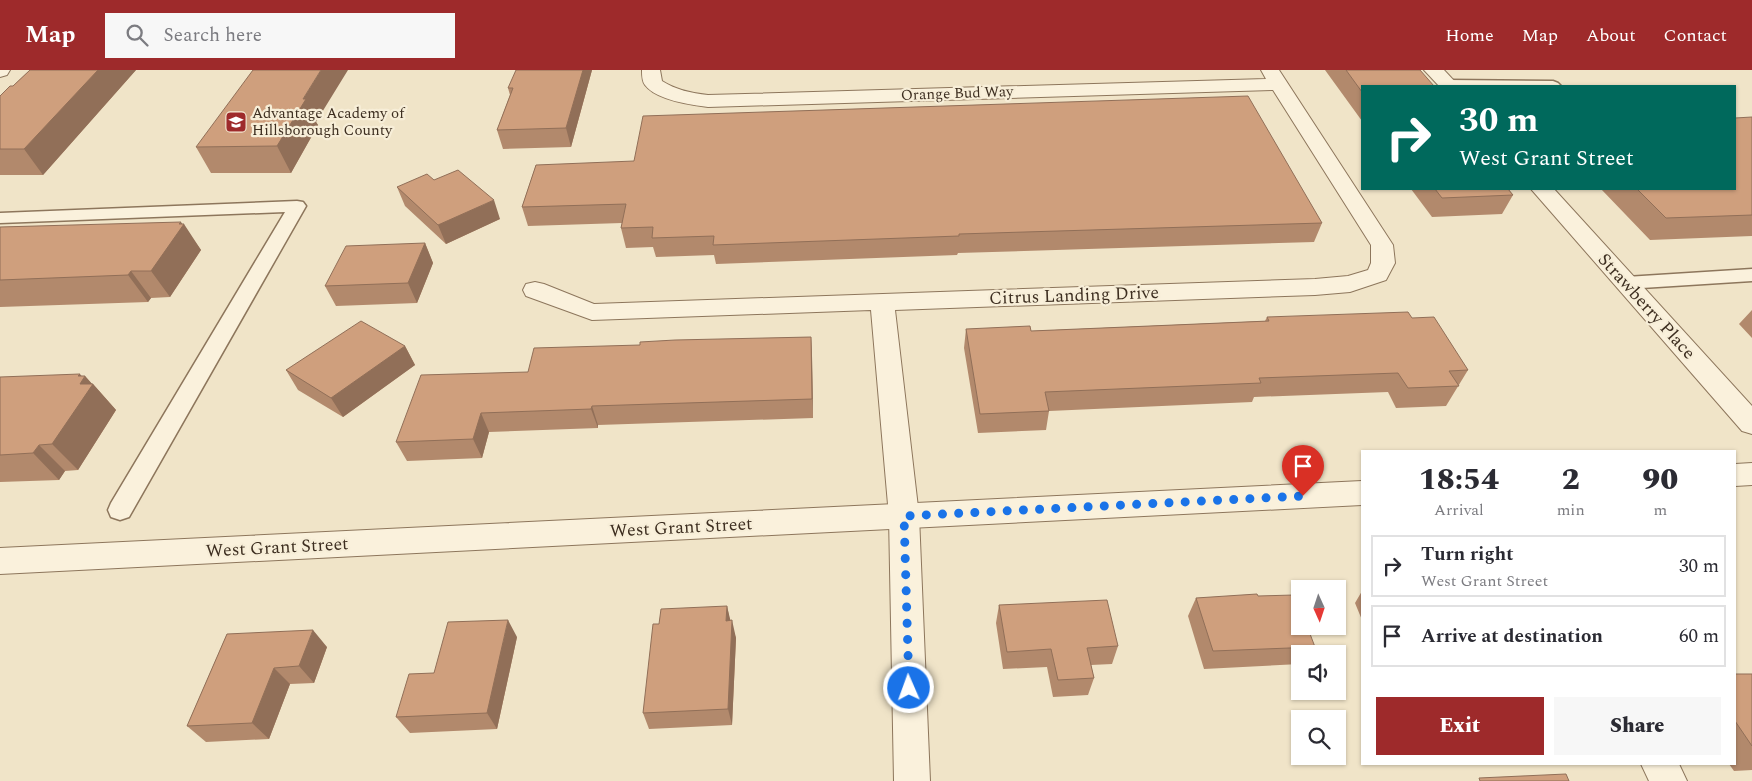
<!DOCTYPE html>
<html lang="en">
<head>
<meta charset="utf-8">
<style>
  body { margin:0; font-family:Spectral,serif; background:#f7f7f7; color:#2b2b33; height:100vh; display:flex; flex-direction:column; font-size:19px; white-space:nowrap }
  * { box-sizing:border-box; margin:0 }
  p { font-size:16px; color:#7c7c81 }
  .icon { flex:none; width:28px; height:28px; fill:none; stroke:currentColor; stroke-width:2; stroke-linecap:round; stroke-linejoin:round }
  .map { position:relative; flex:1; overflow:hidden }
  .sheet { position:absolute; left:1361px; top:380px; width:375px; height:315px; display:flex; flex-direction:column; background:#fff; border-radius:0px; box-shadow:0 1px 4px #0004 }
  .sheet>* { flex:none }
  .guide { position:absolute; left:1361px; top:15px; width:375px; height:105px; border-radius:0px; box-shadow:0 1px 4px #0004; background:#00695c; color:#fff; overflow:hidden }
  .needle { width:32px; rotate:177deg }
  .buttons { position:absolute; left:1291px; top:510px; display:grid; gap:10px }
  .buttons a { display:grid; place-items:center; width:55px; height:55px; border-radius:0px; background:#fff; box-shadow:0 1px 4px #0004; font-size:25px }
  .pin { position:absolute; display:grid; place-items:center; width:42px; height:42px; color:#fff; margin:-51px -21px; border-radius:50% 50% 50% 0; rotate:-45deg; box-shadow:0 0 5px #0007 }
  .pin .icon { rotate:45deg }
  .me { position:absolute; width:55px; margin:-28px; rotate:358deg; stroke-linejoin:round; filter:drop-shadow(0 0 4px #0008) }
  .turn { display:flex; align-items:center; gap:18px; height:105px; padding:0 15px; font-size:22px }
  .turn .icon { width:65px; height:65px; stroke-width:2.5 }
  .turn b { display:block; font-size:35px; line-height:42px }
  .eta { display:flex; justify-content:space-evenly; align-items:center; height:85px; text-align:center }
  .eta b { font-size:30px; font-weight:800; line-height:35px }
  .action { display:flex; gap:10px; margin-top:auto; padding:10px 15px }
  .action a { flex:1; height:58px; border-radius:0px; background:#9e2a2b; color:#fff; font-size:20px; font-weight:800; line-height:58px; text-align:center }
  .action a+a { background:#f7f7f7; color:#2b2b33 }
  ul { padding:0; list-style:none }
  li { display:flex; align-items:center; gap:15px; height:62px; margin:0 10px 8px; padding:0 5px; border:2px solid #e1e1e2; border-radius:0px }
  li div { flex:1 }
  li b { display:block; font-size:19px }
  li em { font-style:normal }
  header { display:flex; align-items:center; gap:30px; box-sizing:border-box; height:70px; padding:0 25px; background:#9e2a2b; color:#fff }
  header strong { font-size:24px }
  nav { display:flex; gap:28px; margin-inline-start:auto; font-size:18px }
  .search { width:350px; height:45px; background:#f7f7f7; display:flex; align-items:center; gap:12px; box-sizing:border-box; padding:0 18px; border-radius:0px; color:#7c7c81; font-size:19px }
  .map>svg:first-child { display:block }
  .lines { fill:none; stroke-linecap:round; stroke-linejoin:round }
  .service-casing { stroke:#8d765c; stroke-width:3 }
  .minor-casing { stroke:#8d765c; stroke-width:2 }
  .tertiary-casing { stroke:#8d765c; stroke-width:2 }
  .service { fill:#faf1dc; fill-rule:evenodd }
  .minor { fill:#faf1dc; fill-rule:evenodd }
  .tertiary { fill:#faf1dc; fill-rule:evenodd }
  .wall { fill:#b2896c }
  .shaded-wall { fill:#916f58 }
  .building { fill:#cf9f7d; stroke:#916f58 }
  .route { stroke:#1a73e8; stroke-width:9; stroke-dasharray:0 16.2 }
  .labels { text-anchor:middle; stroke-width:4.5; stroke-linejoin:round; paint-order:stroke }
  .far-street-label { font-size:15px; fill:#3d2e20; stroke:#f7eed8 }
  .far-poi-label { font-size:15px; fill:#3d2e20; stroke:#f7eed8; text-anchor:start }
  .street-label { font-size:18px; fill:#3d2e20; stroke:#f7eed8 }
</style>
</head>
<body>
<header>
<strong>Map</strong>
<div class="search"><svg class="icon" aria-label="search" viewBox="0 0 24 24"><circle cx="10" cy="10" r="6"/><path d="M15 15l6 6"/></svg>Search here</div>
<nav><a>Home</a><a>Map</a><a>About</a><a>Contact</a></nav>
</header>
<div class="map">
<svg width="1752" height="711" viewBox="0 0 1752 711">
  <rect width="100%" height="100%" fill="#f0e4c8"/>
  <g class="lines">
    <g class="service-casing">
      <path id="service" d="M1448,10l105,1 5,2 3,3h-120l2,-4z
        M297,131l6,1 3,4 -177,311 -9,3 -9,-3 -3,-7 3,-7 174,-291 -285,11v-10z
        M1752,199v12l-126,8 -7,-2 -3,-4 3,-4 7,-2z"/>
    </g>
    <g class="minor-casing">
      <path id="minor" d="M642,0h18l2,11c14,9 29,12 46,14l558,-16 -5,-9h18l114,175 2,18 -9,17 -36,12 -35,3 -420,15 24,206 11,265h-36l-5,-265 -18,-206 -279,10 -66,-24 -3,-6 3,-6 9,-2 9,2 50,20 721,-25 33,-3 20,-6 3,-7v-18l-98,-155 -565,17c-17,-2 -52,-7 -63,-22 -3,-4 -3,-10 -3,-15z
        M1424,0h20l15,16h-20z
        M1531,119h23l198,217v28l-10,-3z
        M1641,694h38l8,17h-38z"/>
    </g>
    <g class="tertiary-casing">
      <path id="tertiary" d="M0,0h10l-3,5 -7,2z
        M1752,393v22l-17,1v-22z
        M1362,411v24l-1362,69v-26z"/>
    </g>
    <use href="#service" class="service"/>
    <use href="#minor" class="minor"/>
    <use href="#tertiary" class="tertiary"/>
  </g>
  <path class="wall" d="M30,0h106l-93,105h-43v-79l13,-10z
    M592,0l-21,77 -68,2 -6,-19 13,-35 -2,-7z
    M1325,0h95l-58,16v35z
    M1752,47v119l-102,4 -49,-51h134z
    M316,52l2,3 -27,48h-80l-15,-26z
    M536,95l786,58 -8,19 -356,11 -1,2 -241,9 -2,-9 -58,2 -3,-10 -27,1 -5,-20 1,-5 -94,3 -6,-19z
    M434,110l66,39 -54,25 -41,-38 -8,-19z
    M1411,119h97l5,6 -11,19 -70,3z
    M182,154l19,26 -31,47 -19,1 -3,4 -148,5v-80z
    M425,173l8,20 -16,40 -81,3 -11,-20z
    M1752,240v28l-13,-14z
    M1267,247l145,1 56,52 -22,36 -50,2 -8,-16 -134,5 -2,5 -203,9 -3,19 -68,3 -14,-85 2,-19 65,2 234,-10z
    M811,267l1,19 1,62 -215,7v3l-109,4 -7,26 -75,3 -11,-19 244,-97z
    M405,276l10,19 -72,52 -45,-27 -12,-20z
    M85,306l7,8h1l23,26 -38,60 -13,1 -6,9 -59,2v-105z
    M1362,521v29l-7,-17z
    M1258,526l57,51 -5,7h-10v10l-96,5 -16,-53 8,-18z
    M999,535l119,41 -6,18 -21,1 3,13 -6,17 -35,2 -6,-30 -44,2 -7,-46z
    M727,536l3,15 6,17 -4,87 -83,4 -6,-16 16,-89z
    M227,564l100,13 -13,36 -24,1 -21,55 -63,3 -19,-16z
    M517,567l-20,92 -87,4 -14,-16 38,-44z
    M1735,604h17v96l-18,1 -5,-7h6z"/>
  <path class="shaded-wall" d="M98,0h38l-93,105 -19,-26z
    M321,0h27l-32,52 2,3 -27,48 -14,-27 26,-47z
    M583,0h9l-21,77 -5,-19z
    M494,130l6,19 -54,25 -8,-19z
    M181,152l2,3 1,-1 17,26 -31,47 -19,-26z
    M425,173l8,20 -16,40 -9,-20z
    M131,201l20,27 -3,4 -20,-27z
    M811,267l1,19 1,62 -1,-19z
    M405,276l10,19 -72,52 -12,-19z
    M80,304l4,5 1,-3 8,9v-1l23,26 -38,60 -26,-26 28,-60 -2,-8z
    M592,336l6,19v3l-7,-19z
    M481,343l8,19 -7,26 -9,-19z
    M39,375l26,26 -6,9 -26,-27z
    M727,536l4,17 -5,-2z
    M508,550l9,17 -20,92 -10,-16z
    M732,550l4,18 -4,87 -4,-16z
    M313,560l14,17 -13,36 -15,-17z
    M274,598l16,16 -21,55 -17,-16z"/>
  <path class="building" d="M30,0h68l-74,79h-24v-53l10,-10h3z
    M253,0h68l-18,29h3l-29,47 -81,1z
    M516,0h67l-17,58 -69,2 16,-42h-5z
    M1346,0h74l14,16h-72v6z
    M1248,26l74,127 -363,11v2l-246,9 1,-9 -62,2 1,-11 -32,1 5,-24 -104,3 14,-42 98,-4 9,-45z
    M1752,47v98l-86,3 -29,-29h98v-71z
    M458,100l36,30 -56,25 -41,-38 30,-13 7,6z
    M1435,119h73l5,6 -71,3z
    M181,152l-2,2h5l-33,47h-20l-3,4 -128,5v-53z
    M425,173l-17,40 -83,3 21,-40z
    M1408,242l4,6 22,-1 34,53 -19,1 10,15 -51,2 -10,-15 -139,5 2,5 -216,9 4,19 -69,3 -14,-85 64,-3 1,5 238,-10 -2,-4z
    M361,251l44,25 -74,52 -45,-28z
    M811,267l1,62 -220,7 -1,3 -110,4 -8,26 -77,3 25,-67 107,-3 6,-24 106,-3v-3l35,-2z
    M80,304l-2,2h7l-5,8h13l-41,60 -13,1 -6,8 -33,2v-78z
    M1257,524l1,2 36,-1 6,14v17h7l8,21 -102,4 -17,-53z
    M1107,530l11,46 -31,2 7,30 -36,2 -7,-31 -44,3 -8,-47z
    M727,536l-1,15 6,-1 -4,89 -85,4 10,-89h6l2,-15z
    M508,550l-21,93 -91,4 13,-43 25,-1 14,-51z
    M313,560l-14,36 -25,2 -22,55 -65,3 40,-92z
    M1735,604h17v72l-17,-25z
    M1566,704l3,7h-89l-1,-3z"/>
  <g class="lines">
    <path class="route" d="M909,618l-5,-172 399,-20"/>
  </g>
  <defs>
    <g id="school-square" transform="scale(1.125)"><rect x="-9" y="-9" width="18" height="18" rx="4" fill="#9e2a2b" stroke="#f7eed8"/><path d="M0-5L7-2L0 1L-7-2ZM-4 1L0 2.5L4 1V4Q0 6-4 4Z" fill="#fff"/></g>
  </defs>
  <g fill-rule="evenodd">
    <use href="#school-square" x="236" y="52"/>
  </g>
  <g class="labels">
    <g class="far-street-label">
      <text transform="translate(957 23) rotate(-2)" y="5">Orange Bud Way</text>
    </g>
    <g class="far-poi-label">
      <text x="252" y="48">Advantage Academy of<tspan x="252" dy="17">Hillsborough County</tspan></text>
    </g>
    <g class="street-label">
      <text transform="translate(1074 225) rotate(-2)" y="6">Citrus Landing Drive</text>
      <text transform="translate(1647 236) rotate(48)" y="6">Strawberry Place</text>
      <text transform="translate(681 457) rotate(-3)" y="6">West Grant Street</text>
      <text transform="translate(277 477) rotate(-3)" y="6">West Grant Street</text>
    </g>
  </g>
</svg>
<div class="buttons">
<a><svg class="needle" viewBox="-14 -14 28 28"><path d="M0-13l5 13h-10z" fill="#e53935"/><path d="M0 13l5-13h-10z" fill="#7c7c81"/></svg></a>
<a><svg class="icon" aria-label="sound" viewBox="0 0 24 24"><path d="M4 9h4l5-4v14l-5-4H4zM17 9q2 3 0 6"/></svg></a>
<a><svg class="icon" aria-label="search" viewBox="0 0 24 24"><circle cx="10" cy="10" r="6"/><path d="M15 15l6 6"/></svg></a>
</div>
<div class="pin" style="left:1303px;top:426px;background:#d93025"><svg class="icon" aria-label="arrive" viewBox="0 0 24 24"><path d="M6 21V4h12l-3 4 3 4H6"/></svg></div>
<svg class="me" style="left:909px;top:618px" viewBox="-20 -20 40 40"><circle r="17" fill="#1a73e8" stroke="#fff" stroke-width="3"/><path d="M0-11L8 9 0 5-8 9z" fill="#fff"/></svg>
<div class="guide">
<div class="turn"><svg class="icon" aria-label="right" viewBox="0 0 24 24"><path d="M7 20v-9h11M14 6l5 5-5 5"/></svg><div><b>30 m</b>West Grant Street</div></div>
</div>
<section class="sheet">
<div class="eta">
<div><b>18:54</b><p>Arrival</p></div>
<div><b>2</b><p>min</p></div>
<div><b>90</b><p>m</p></div>
</div>
<ul>
<li><svg class="icon" aria-label="right" viewBox="0 0 24 24"><path d="M7 20v-9h11M14 6l5 5-5 5"/></svg><div><b>Turn right</b><p>West Grant Street</p></div><em>30 m</em></li>
<li><svg class="icon" aria-label="arrive" viewBox="0 0 24 24"><path d="M6 21V4h12l-3 4 3 4H6"/></svg><div><b>Arrive at destination</b></div><em>60 m</em></li>
</ul>
<div class="action"><a>Exit</a><a>Share</a></div>
</section>
</div>
</body>
</html>
